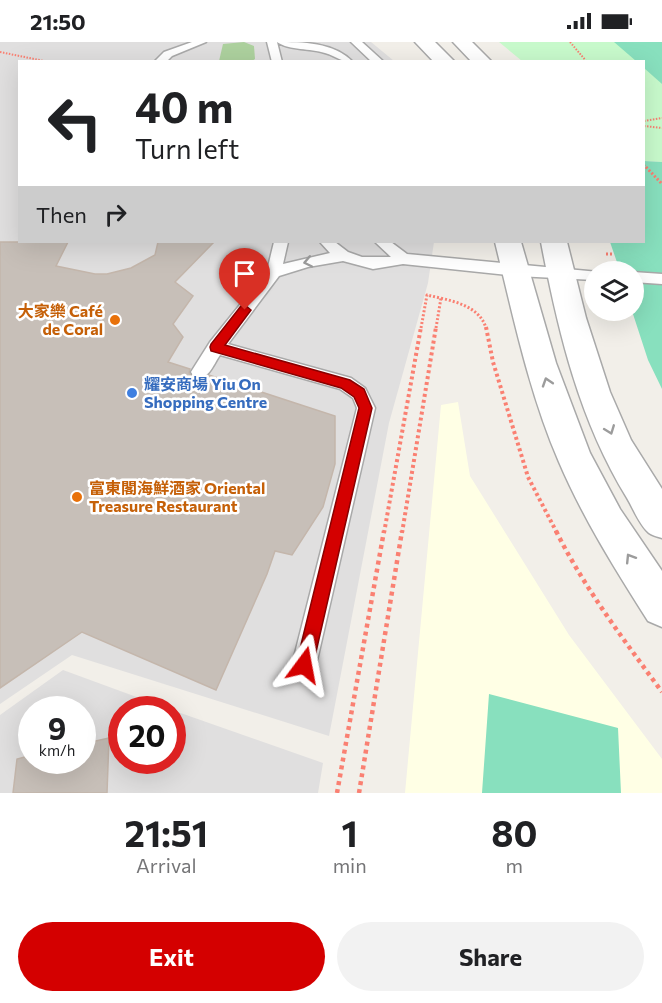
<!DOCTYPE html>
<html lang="en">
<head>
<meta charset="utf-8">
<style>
  body { margin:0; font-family:Commissioner,"Noto Sans TC",sans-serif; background:#f2f2f2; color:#202124; height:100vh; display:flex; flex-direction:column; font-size:22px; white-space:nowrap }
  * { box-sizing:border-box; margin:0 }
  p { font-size:20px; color:#757577 }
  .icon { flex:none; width:33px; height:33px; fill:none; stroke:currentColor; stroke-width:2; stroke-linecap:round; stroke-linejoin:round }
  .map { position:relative; height:751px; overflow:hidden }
  .side { display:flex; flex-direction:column; background:#fff; flex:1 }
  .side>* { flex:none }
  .top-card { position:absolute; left:18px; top:18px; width:627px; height:183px; border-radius:0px; box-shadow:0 6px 24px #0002; background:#fff; color:#202124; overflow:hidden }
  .tools { position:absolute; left:584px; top:219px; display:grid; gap:12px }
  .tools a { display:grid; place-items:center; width:60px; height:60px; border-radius:50%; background:#fff; box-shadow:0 6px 24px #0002; font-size:30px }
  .speed { position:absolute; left:18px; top:654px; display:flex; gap:12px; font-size:30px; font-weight:700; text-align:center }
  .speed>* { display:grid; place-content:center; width:78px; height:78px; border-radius:50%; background:#fff; box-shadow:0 6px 24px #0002; line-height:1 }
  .speed small { font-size:15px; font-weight:400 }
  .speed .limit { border:9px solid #d22; background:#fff; color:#111 }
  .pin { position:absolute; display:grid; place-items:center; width:51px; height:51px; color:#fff; margin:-62px -26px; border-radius:50% 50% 50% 0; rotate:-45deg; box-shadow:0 0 6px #0007 }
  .pin .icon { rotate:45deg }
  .me { position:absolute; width:66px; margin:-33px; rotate:13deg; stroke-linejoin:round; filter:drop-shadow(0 0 4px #0008) }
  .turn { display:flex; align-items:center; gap:21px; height:126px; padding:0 18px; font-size:27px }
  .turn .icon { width:78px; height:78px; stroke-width:2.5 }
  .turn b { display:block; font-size:42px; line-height:51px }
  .then { display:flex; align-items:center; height:57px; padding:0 18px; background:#0003; gap:12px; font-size:22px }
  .eta { display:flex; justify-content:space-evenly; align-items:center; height:102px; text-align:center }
  .eta b { font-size:36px; font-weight:700; line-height:42px }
  .button { display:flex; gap:12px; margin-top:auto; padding:12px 18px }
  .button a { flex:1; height:69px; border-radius:36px; background:#d40000; color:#fff; font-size:24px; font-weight:700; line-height:69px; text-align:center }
  .button a+a { background:#f2f2f2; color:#202124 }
  .status { display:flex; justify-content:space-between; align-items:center; height:42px; padding:0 30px; background:#fff; direction:ltr }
  .status svg { height:16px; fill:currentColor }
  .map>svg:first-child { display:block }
  .residential { fill:#e0dfdf; fill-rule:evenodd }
  .education { fill:#ffffe5 }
  .forest { fill:#add19e }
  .park { fill:#c8facc }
  .pitch { fill:#88e0be }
  .building { fill:#c7bfb8; stroke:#c4b6ab; stroke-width:1.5 }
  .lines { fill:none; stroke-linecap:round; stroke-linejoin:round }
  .service-casing { stroke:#a9a9a9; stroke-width:3 }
  .tertiary-casing { stroke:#a9a9a9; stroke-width:3 }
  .path-far3 { stroke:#fa8072; stroke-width:2; stroke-dasharray:1.5 1.5; stroke-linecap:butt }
  .path-far2 { stroke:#fa8072; stroke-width:3; stroke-dasharray:2 2; stroke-linecap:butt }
  .path-far1 { stroke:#fa8072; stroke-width:4; stroke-dasharray:3 3; stroke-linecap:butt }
  .path { stroke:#fa8072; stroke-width:4.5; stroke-dasharray:4 4; stroke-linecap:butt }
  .service { fill:#fff; fill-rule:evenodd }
  .tertiary { fill:#fff; fill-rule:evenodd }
  .oneway { stroke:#9c9c9c }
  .route { fill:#d40000; stroke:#8a0000; stroke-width:1.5 }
  .food-dot { fill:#e8710a; stroke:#fff; stroke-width:2 }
  .shop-dot { fill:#3f7fe0; stroke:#fff; stroke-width:2 }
  .labels { text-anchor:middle; stroke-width:5; stroke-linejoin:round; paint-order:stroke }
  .food-label { font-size:16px; font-weight:bold; fill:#c56008; stroke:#fff; text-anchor:end }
  .shop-label { font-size:16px; font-weight:bold; fill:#366cbe; stroke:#fff; text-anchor:start }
</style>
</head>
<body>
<div class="status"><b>21:50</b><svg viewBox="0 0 49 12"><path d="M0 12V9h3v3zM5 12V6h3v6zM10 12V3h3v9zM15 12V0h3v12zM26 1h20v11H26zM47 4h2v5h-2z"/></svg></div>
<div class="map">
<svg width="662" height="751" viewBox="0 0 662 751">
  <rect width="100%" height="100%" fill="#f2efe9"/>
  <path class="residential" d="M0,0h371l23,19 -374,1v180h414l-6,41 -39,140 -60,313 -257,-81 -72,49z
    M63,628l109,40h-50v50h50v-50l151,53 -5,30h-318v-78zM32,668h50v50h-50z"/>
  <path class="education" d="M458,360l12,74 99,159 93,124v34h-257l36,-388z"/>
  <path class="forest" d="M244,0l10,4 1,13 -3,2h-33l4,-17z"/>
  <path class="park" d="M499,0h163v120l-18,-1v-99l-122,-1z"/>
  <path class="pitch" d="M614,0h48v42l-18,-16v-6l-8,-1z
    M644,119l18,1v227l-14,-29 -16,-49 1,-39 -13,-1 -10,-29h34z
    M489,652l129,34 3,65h-139z"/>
  <path class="building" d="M0,200h68l-12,24 39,8h12l24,-6 24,-13 3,-13h56l-39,40 18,14 -20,28 10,13 -15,25 22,7 -1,4 5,6h9l6,-4 126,41v48l-12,43 -31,48 -17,-4 -8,23 -51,116 -134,-58 -82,56z
    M109,696l-2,55h-94l4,-34 15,-4v5h50v-16z"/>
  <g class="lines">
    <g class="service-casing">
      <path id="service" d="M192,0h14l-34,14 -6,6h-12l10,-10z
        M267,0h10l5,20h-10z
        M277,0c25,0 57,0 76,20 -12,0 -17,-6 -28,-9 -15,-5 -35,-2 -48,-11z
        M351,0h11l22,20h-12z
        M274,200h14l-5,22 47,-11 -10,-11h15l13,10 14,5h29l-16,-15h16l16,12 192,18h-5v8l-77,-4 -114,-12 -30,5 -30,-8 -35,6 -29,9 -51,68 123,34 14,10 10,20 -59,257 -4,8 -8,4 -8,-4 -4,-8 65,-257 -4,-10 -13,-9 -120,-34c-7,10 -12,27 -26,22l-3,-5 19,-30 57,-71z
        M633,230l29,2v10l-29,-2z"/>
    </g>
    <g class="tertiary-casing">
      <path id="tertiary" d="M415,0h20l20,20h-21z
        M453,0h19l20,20h-20z
        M495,200h26l35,121 34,90 30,56 42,62v56l-14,-6c-33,-52 -65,-103 -89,-159 -30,-69 -46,-147 -64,-220z
        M541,200h26l19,76 24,74 21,48 31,49v49c-4,-1 -10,-3 -13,-5 -9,-7 -16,-25 -22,-35 -48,-78 -69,-167 -86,-256z"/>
    </g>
    <path class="path-far3" d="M570,0l17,20
      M0,10l49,10
      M644,79l18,-3
      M644,84l18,2
      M644,123l3,3"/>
    <path class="path-far2" d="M646,125l16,17
      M606,212h8
      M421,286l6,-33c21,5 52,9 59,33
      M436,286l5,-30"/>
    <path class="path-far1" d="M486,285l7,35 35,115 29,56
      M384,491l37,-206
      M402,491l34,-206"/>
    <path class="path" d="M556,489c29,58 68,109 106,161
      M337,751l47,-262
      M359,751l43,-262"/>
    <use href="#service" class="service"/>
    <use href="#tertiary" class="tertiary"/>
  </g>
  <defs><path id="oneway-chevron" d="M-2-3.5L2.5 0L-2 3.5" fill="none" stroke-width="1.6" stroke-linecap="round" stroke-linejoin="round" transform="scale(1.5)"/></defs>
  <g class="oneway">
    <use href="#oneway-chevron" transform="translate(308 220) rotate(168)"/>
    <use href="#oneway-chevron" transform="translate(547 340) rotate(-108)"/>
    <use href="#oneway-chevron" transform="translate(610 388) rotate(69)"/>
    <use href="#oneway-chevron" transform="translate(630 516) rotate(-122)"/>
  </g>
  <path class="route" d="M245,263l6,5 -26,35 125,35 14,9 8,19 -59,257 -2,6 -7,3 -6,-3 -2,-6 63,-257 -5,-11 -13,-9 -130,-37 -1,-4 1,-3 30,-38z"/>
  <g class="food-dot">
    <circle cx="115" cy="278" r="6"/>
    <circle cx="77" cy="455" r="6"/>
  </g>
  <circle class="shop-dot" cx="132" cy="351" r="6"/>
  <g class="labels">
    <g class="food-label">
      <text x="103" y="275">大家樂 Café<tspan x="103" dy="18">de Coral</tspan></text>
      <text x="89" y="452" text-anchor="start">富東閣海鮮酒家 Oriental<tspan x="89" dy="18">Treasure Restaurant</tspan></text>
    </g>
    <g class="shop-label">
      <text x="144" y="348">耀安商場 Yiu On<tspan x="144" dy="18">Shopping Centre</tspan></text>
    </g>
  </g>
</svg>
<div class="tools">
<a><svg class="icon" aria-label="layers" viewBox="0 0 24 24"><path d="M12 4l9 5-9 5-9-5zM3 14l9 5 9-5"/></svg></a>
</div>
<div class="speed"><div>9<small>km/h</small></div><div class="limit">20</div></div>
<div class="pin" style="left:245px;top:268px;background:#d93025"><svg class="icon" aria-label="arrive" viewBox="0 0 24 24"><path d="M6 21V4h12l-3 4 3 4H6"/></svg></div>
<svg class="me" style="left:304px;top:623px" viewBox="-20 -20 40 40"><path d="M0-17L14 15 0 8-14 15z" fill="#d40000" stroke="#fff" stroke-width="4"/></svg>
<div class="top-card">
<div class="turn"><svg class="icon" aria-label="left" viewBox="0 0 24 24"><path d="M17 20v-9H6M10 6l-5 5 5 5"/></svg><div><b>40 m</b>Turn left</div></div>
<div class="then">Then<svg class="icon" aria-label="right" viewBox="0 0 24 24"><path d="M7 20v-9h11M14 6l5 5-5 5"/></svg></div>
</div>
</div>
<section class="side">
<div class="eta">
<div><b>21:51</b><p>Arrival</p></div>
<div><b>1</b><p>min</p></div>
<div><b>80</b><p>m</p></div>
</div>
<div class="button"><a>Exit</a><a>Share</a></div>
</section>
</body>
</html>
